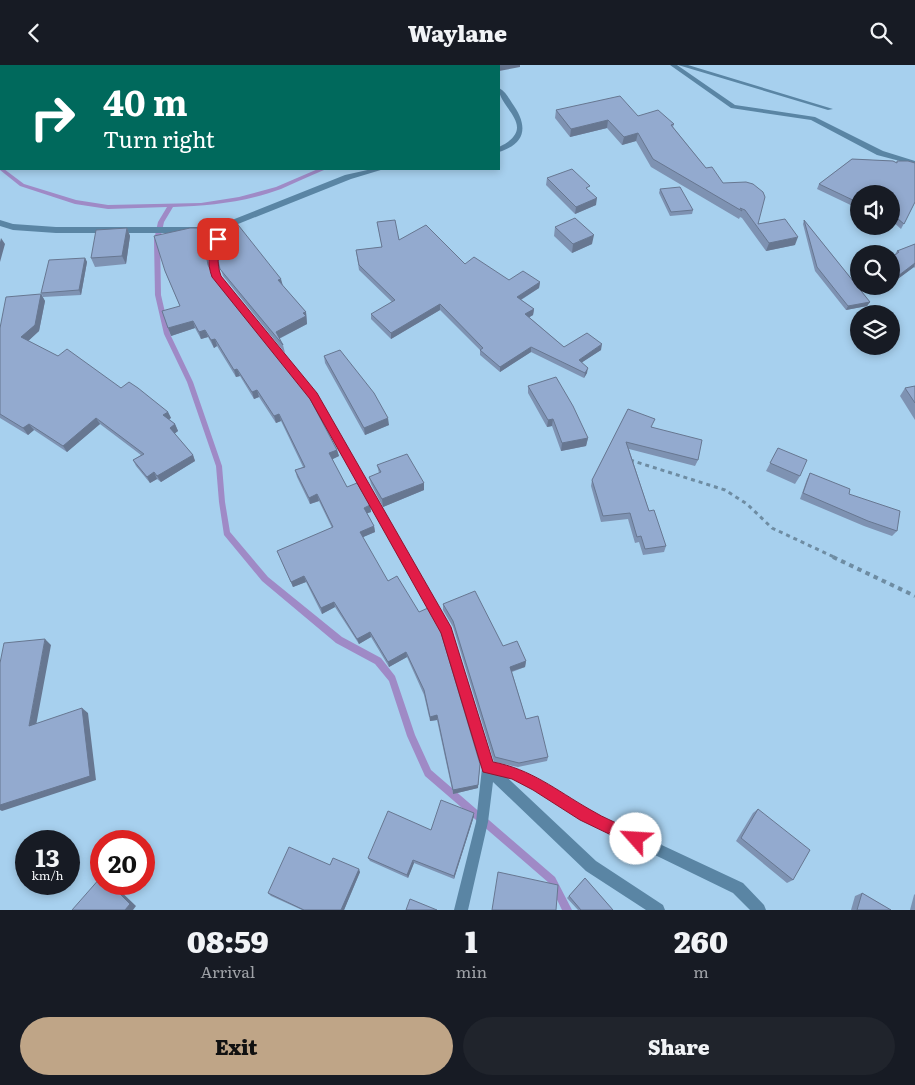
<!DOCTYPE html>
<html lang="en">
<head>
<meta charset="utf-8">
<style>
  body { margin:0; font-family:Literata,serif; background:#20242c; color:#f1f3f6; height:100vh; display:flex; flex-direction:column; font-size:19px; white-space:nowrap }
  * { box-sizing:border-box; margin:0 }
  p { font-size:16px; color:#9ea1a6 }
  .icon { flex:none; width:28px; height:28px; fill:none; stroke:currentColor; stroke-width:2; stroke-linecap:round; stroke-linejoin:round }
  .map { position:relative; height:845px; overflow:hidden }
  .side { display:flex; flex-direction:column; background:#171b24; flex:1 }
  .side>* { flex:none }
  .top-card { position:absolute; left:0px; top:0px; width:500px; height:105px; box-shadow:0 2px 8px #0003; background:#00695c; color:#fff; overflow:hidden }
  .tools { position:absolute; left:850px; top:120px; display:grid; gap:10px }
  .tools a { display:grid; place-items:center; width:50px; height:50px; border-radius:50%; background:#171b24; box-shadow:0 2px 8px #0003; font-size:25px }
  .speed { position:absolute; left:15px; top:765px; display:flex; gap:10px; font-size:25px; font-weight:700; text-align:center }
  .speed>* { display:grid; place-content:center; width:65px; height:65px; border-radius:50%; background:#171b24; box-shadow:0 2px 8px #0003; line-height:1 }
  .speed small { font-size:12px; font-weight:400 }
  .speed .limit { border:8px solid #d22; background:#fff; color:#111 }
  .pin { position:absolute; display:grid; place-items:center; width:42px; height:42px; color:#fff; margin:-21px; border-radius:10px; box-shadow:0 2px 8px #0006 }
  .me { position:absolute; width:55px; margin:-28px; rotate:296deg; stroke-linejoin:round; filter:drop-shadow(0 0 4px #0008) }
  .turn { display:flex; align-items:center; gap:18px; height:105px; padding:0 20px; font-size:22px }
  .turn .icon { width:65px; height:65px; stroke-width:2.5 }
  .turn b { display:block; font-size:35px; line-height:42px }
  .eta { display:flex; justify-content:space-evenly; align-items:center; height:85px; text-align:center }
  .eta b { font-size:30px; font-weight:800; line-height:35px }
  .action { display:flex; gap:10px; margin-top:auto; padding:10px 20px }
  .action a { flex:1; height:58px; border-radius:30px; background:#bfa587; color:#111; font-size:20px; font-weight:800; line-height:58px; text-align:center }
  .action a+a { background:#20242c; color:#f1f3f6 }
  header { display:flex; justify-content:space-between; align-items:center; height:65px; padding:0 20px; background:#171b24; font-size:22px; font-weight:800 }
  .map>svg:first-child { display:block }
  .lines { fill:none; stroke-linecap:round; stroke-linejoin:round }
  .stream { fill:#9f8ac6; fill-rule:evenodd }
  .path-far1 { stroke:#6e8ca2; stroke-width:3; stroke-dasharray:4 4; stroke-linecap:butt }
  .path { stroke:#6e8ca2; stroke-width:4; stroke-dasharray:4.5 4.5; stroke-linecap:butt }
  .lane { fill:#5a85a4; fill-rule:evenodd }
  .street { fill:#5a85a4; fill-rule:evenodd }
  .wall { fill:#7e92b2 }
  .shaded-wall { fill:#677791 }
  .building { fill:#93aacf; stroke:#677791 }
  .route { fill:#e11d48; stroke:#92132f }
</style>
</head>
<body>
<header><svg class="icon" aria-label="back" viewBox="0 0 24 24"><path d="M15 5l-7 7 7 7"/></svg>Waylane<svg class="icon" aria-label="search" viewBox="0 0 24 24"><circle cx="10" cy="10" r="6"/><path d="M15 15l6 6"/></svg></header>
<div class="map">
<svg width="915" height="845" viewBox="0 0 915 845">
  <rect width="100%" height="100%" fill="#a7d0ee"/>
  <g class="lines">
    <path class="stream" d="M302,0h5v1h-4z
      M0,101l1,1v2h3l20,15 52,16 32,5 93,-2 38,-6 37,-10 42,-18h6v1c-15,6 -29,13 -43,19 -35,13 -72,17 -108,18l-9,15 -4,18 1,55 9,39 23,48 29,84 3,36 5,30 38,45 74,60 39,21 14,18 20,59 16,35 124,107 17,33h-10l-13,-27 -124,-107 -18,-40 -18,-55 -14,-17 -39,-21 -74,-62 -38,-46 -5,-33 -3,-36 -29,-84 -23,-48 -9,-39 -1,-55 4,-18 9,-15 -59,2 -33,-5 -55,-18 -20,-16z"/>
    <path class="path-far1" d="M630,395l95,30 22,14 25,24 64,30"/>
    <path class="path" d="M833,492l82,39"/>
    <path class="lane" d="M678,0h10l145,44 -5,1z
      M488,697l29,7 25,12 47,30 154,72 21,22 2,5h-16l-17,-17 -152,-74 -47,-30 -22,-10 -28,-7 -2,-4 2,-4z"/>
    <path class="street" d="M471,0h6v1h-6z
      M670,0h7l58,40 80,12 68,34 32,10v4l-38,-10 -66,-35 -80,-12z
      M499,23c6,3 9,9 13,15 16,22 15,40 -13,49v-5c41,-20 -1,-39 0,-59z
      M372,104h12l-33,10 -113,45 -16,15 -4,12 -1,14 4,12 9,13 86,103 135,235 42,136 103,97 67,44 2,5h-19l-60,-39 -93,-89 -5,40 -20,88h-14l22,-88 6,-54 -40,-134 -132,-235 -86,-105c-12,-18 -24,-42 -5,-61h-163l-43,-3 -13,-4v-6l13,4 43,3h168l8,-7 113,-45z"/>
  </g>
  <path class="wall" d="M556,45l82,6 36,8 -1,3 33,41 17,15 35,41 37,21 -29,6 -24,-33 -2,-1 -1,2 -88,-52 -15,-26 -14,4 -15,-17 -37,9 -15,-19z
    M852,94l41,2 4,2v-2h11l7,2v39l-14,27 -10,-9v-26h-32v15l-42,-20 2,-5z
    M547,113l42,13 7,14 -21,9 -29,-29z
    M660,124l33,21 -1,4 -22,2 -11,-23z
    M804,155l66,82 -3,4 -21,4 -31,-39 -12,-47z
    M377,157l22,18 110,40 31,2 -1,6 -18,12 13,9 -1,6 -4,2 35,30 37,3 -19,12 5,11 -3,5 -53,-26 -31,20 -20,-17v-5l-40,-40 -49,29 -20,-20v-5l21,-12 -33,-32 -3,-20 26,-3z
    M555,162l37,17 -20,9 -18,-17z
    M127,163l3,8 -4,28 -31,3 -4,-9z
    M215,170l-7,12 -1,9 3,12 6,13 121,169 2,6 -7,3 15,28 23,18 1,7 -4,1 7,13 1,6 -12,5 115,251 -25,6 -16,-74 -7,1 -6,-26 -17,-38 -18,10 -18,-30 -12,7 -24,-37 -13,7 -16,-32 -13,5 -16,-36 55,-23 -13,-27 -9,3 -13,-27 -2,-7 8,-3 -22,-46 -5,2 -17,-26 -5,2 -14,-23 -4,1 -19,-31 -3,2 -6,-11 -7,2 -6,-11 -24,8 9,-30 -15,-35z
    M915,179v24l-1,-1 -19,14 -4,-3v-20l3,-2 3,-5z
    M217,192l66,29 23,26 1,12 -28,15 4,6 2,8 -62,-77z
    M85,193l2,4 -6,33 -38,2 -2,-4z
    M41,229l4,7 -6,30 -11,10 140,71 3,6 -2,1 6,5 3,7 -4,2 19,22 2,6 -34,21 -4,-3 -7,4 -14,-17 -3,-6 8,-5 -41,-31 -33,28 -33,-22 -6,5 -28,-17v-90z
    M324,291l65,69 -24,10 -40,-72z
    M528,321l60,52 -2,8 -25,5 -9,-25 -5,1 -19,-34z
    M915,321v34l-15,-24 5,-8z
    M628,344l24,18 46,33 -3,6 -66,-17 20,62 17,35 -2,6 -21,3 -4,-13 -4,1 -7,-24 -27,3 -10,-36 1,-6z
    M778,383l22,28 -5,8 -29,-13z
    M377,400l47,18v7l-41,17 -12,-23 -2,-7 10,-4z
    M810,408l39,21 48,37 -5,5 -28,-10 -64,-27 7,-20z
    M443,539l60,42 23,15 -1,6 -13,5 14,47 22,38 -1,4 -29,6 -24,-5 -41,-135 -10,-17z
    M758,744l35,71 -6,3 -51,-42 17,-28z
    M474,751l-20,63 -40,-16 -6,15 -38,-17 -2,-3 63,-28z
    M330,800l30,7 -16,38h-42l-31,-14 -3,-3z
    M585,813l28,32h-35l-11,-12z
    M862,828l29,17h-40l4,-14z
    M915,829v16h-5l4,-15z"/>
  <path class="shaded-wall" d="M342,0h41l-6,1h-41z
    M391,0h11l-5,1h-6z
    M493,0h27v2l-21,4v-5h-6z
    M608,55l-1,8 -37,9 1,-8z
    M638,68l-2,8 -14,4 2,-8z
    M597,133l-1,7 -21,9 1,-7z
    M127,163l3,8 -4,28 -4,-8z
    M213,163l2,7 -7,12 -1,9 3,17 -2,-8 -3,-16 1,-9z
    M594,170l-2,9 -20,9 1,-9z
    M798,172l-3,8 -29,6 3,-8z
    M1,173l4,6 -5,18v-20z
    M85,193l2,4 -6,33 -2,-5z
    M915,198l-1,4 -19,14 3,-5z
    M281,214l2,7 -5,-6z
    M540,217l-1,6 -22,14v-5z
    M41,229l4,7 -6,30 -14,13 -4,-7z
    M870,237l-3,4 -21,4 2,-4z
    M440,239v6l-49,29v-6z
    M534,244l-1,6 -8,5v-6z
    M306,247l1,12 -29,15 -2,-7z
    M193,256l2,7 -24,8 -3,-8z
    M205,265l3,7 -7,2 -2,-7z
    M215,274l2,7 -3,2 -3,-8z
    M602,279l-1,6 -23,15 1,-5z
    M531,282v5l-31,20v-5z
    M588,303l-1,5 -3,5 1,-5z
    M237,304l3,7 -4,1 -2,-7z
    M257,325l2,7 -5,2 -2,-7z
    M168,347l3,6 -5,3 -3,-6z
    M279,349l2,7 -5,2 -2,-7z
    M96,353l4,6 -33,28 -4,-6z
    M388,353l1,7 -24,10 -1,-7z
    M553,354l-1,7 -5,1 1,-7z
    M29,359l5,6 -6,5 -5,-7z
    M175,359l3,7 -5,4 -3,-7z
    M588,373l-2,8 -25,5 1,-8z
    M337,385l2,6 -8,4 -2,-7z
    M193,390l2,6 -34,21 -4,-6z
    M154,407l3,7 -7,4 -3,-6z
    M424,418v7l-41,17 -1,-8z
    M317,429l2,7 -9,3 -1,-6z
    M370,440l1,7 -6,2 -1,-6z
    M374,461l1,6 -14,6 -1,-6z
    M304,511l2,6 -13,5 -2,-5z
    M334,537l1,5 -13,7 -1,-6z
    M370,567l1,5 -12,7 -2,-5z
    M45,574l6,6 -16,86 -6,-5z
    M406,587l1,5 -18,10 -1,-5z
    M526,596l-1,6 -16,5 1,-5z
    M82,643l6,5 8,67 -94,31 -2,-1v-5z
    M437,650v5l-7,1v-4z
    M480,699l-2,24 -25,6v-4z
    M474,748v3l-20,63v-3z
    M413,795l1,3 -6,15 -1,-3z
    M359,804l1,3 -16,38h-3z
    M110,819h3l23,22 -3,4h-8z"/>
  <path class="building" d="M333,0h9l-6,1h-3z
    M620,31l18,20 20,-6 16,14 -3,1 35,43 6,-1 11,16 23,-1 7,2 10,8 2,5 -7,27 27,-5 13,18 -29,6 -24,-33 -5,-2 2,3 -89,-52 -15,-26 -14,4 -16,-17 -37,9 -15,-19z
    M852,94l41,2 4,2v-2h11l7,2v39l-11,22 -13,-11v-19h-32v9l-40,-19z
    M572,104l18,17 -4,2 11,10 -21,9 -29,-29z
    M680,122l13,23 -22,2 -11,-23z
    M575,153l19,17 -21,9 -18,-17z
    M395,155l4,20 27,-15 39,39 9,-7 35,23 14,-9 17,11 -23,15 17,12 -9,5 39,33 23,-14 15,11 -23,16 9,8 -3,5 -54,-26 -31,20 -20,-17 3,-2 -43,-44 -49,29 -20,-19 24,-14 -36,-35 -3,-15 26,-3 -5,-25z
    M804,155l66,82 -22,4 -31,-39z
    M235,156l46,58 -3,1 28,32 -3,1 3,3 -30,16 7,13 -63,-76 -3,-12 1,-13 3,-12z
    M127,163l-5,28 -31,2 5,-28z
    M190,163h23l-7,12 -1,9 3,16 8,16 91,112 30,57 -8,3 18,34 10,-4 13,22 -6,3 10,18 -14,6 28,49 9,-5 22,36 9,-4 12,21 40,135 -2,21 -25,5 -16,-75 -7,2 -6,-27 -18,-38 -18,10 -18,-30 -13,7 -23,-37 -13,6 -17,-32 -13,6 -14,-31 56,-24 -16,-33 -8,4 -14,-28 10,-3 -26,-53 -5,2 -17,-26 -5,2 -15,-23 -3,1 -19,-31 -4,1 -6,-10 -6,2 -6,-11 -25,7 -6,-17 18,-5 -15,-35 -11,-35z
    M915,179v19l-17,13 -7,-5v-13l8,-6 -2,-1z
    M85,193l-6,32 -38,3 8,-33z
    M41,229l-6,31 -14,12 37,19 9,-7 54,39 8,-6 9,6 30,24 -5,3 12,9 -5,4 23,27 -36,21 -3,-4 -7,5 -14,-17 11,-6 -48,-36 -33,28 -34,-22 -6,4 -23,-14v-86l6,-31z
    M340,285l34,43 14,25 -24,10 -40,-72z
    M556,312l17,29 15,32 -26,5 -9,-24 -5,1 -20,-34z
    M915,321v17l-10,-15z
    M628,344l27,10 -4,8 51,13 -4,20 -72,-18 23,69 5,-1 12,36 -21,3 -4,-13 -4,1 -7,-24 -27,3 -11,-36z
    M778,383l29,12 -7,16 -30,-13z
    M407,389l17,29 -42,16 -13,-22 12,-5 -4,-7z
    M810,408l40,16 -1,5 51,17 -3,20 -29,-10 -65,-28z
    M475,526l28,55 14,-5 9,20 -16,6 16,52 12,-3 10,41 -29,6 -24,-6 -42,-136 -10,-17z
    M45,574l-16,87 53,-18 8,68 -90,29v-142l4,-20z
    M441,735l33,13 -20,63 -41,-16 -6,15 -39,-17 20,-47 43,19z
    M758,744l52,41 -17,30 -52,-42z
    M289,782l41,18 3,-7 26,11 -18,41h-37l-36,-17z
    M498,807l60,13 -2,25h-64z
    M101,812v7h9l20,20 -5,6h-53z
    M585,813l28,32h-32l-12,-14z
    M862,828l29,17h-34z
    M410,834l27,11h-31z"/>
  <path class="route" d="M215,171h3l5,3c-5,13 -7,23 -2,37l96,117 134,234 42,135c38,7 63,28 96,47 16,10 35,17 52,25l2,5 -2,5 -5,3 -56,-27 -47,-30 -21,-11 -29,-7 -42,-139 -131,-234 -98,-122c-5,-14 -4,-26 3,-41z"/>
</svg>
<div class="tools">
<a><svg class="icon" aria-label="sound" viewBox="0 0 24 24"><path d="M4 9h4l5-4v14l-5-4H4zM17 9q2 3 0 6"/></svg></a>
<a><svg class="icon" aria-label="search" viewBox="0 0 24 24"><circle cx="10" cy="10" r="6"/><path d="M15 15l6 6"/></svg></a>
<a><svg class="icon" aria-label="layers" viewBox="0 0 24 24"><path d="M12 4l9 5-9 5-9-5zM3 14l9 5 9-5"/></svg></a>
</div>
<div class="speed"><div>13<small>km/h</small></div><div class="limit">20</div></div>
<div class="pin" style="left:218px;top:174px;background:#d93025"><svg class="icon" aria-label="arrive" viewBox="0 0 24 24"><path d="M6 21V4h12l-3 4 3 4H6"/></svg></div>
<svg class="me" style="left:636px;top:774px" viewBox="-20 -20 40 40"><circle r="19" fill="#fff"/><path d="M0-13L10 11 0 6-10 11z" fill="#e11d48"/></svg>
<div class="top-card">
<div class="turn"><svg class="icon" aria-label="right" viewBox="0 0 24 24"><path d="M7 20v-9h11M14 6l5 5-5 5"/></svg><div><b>40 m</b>Turn right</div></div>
</div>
</div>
<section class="side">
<div class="eta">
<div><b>08:59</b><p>Arrival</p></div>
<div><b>1</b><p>min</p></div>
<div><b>260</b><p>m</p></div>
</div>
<div class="action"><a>Exit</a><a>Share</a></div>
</section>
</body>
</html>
